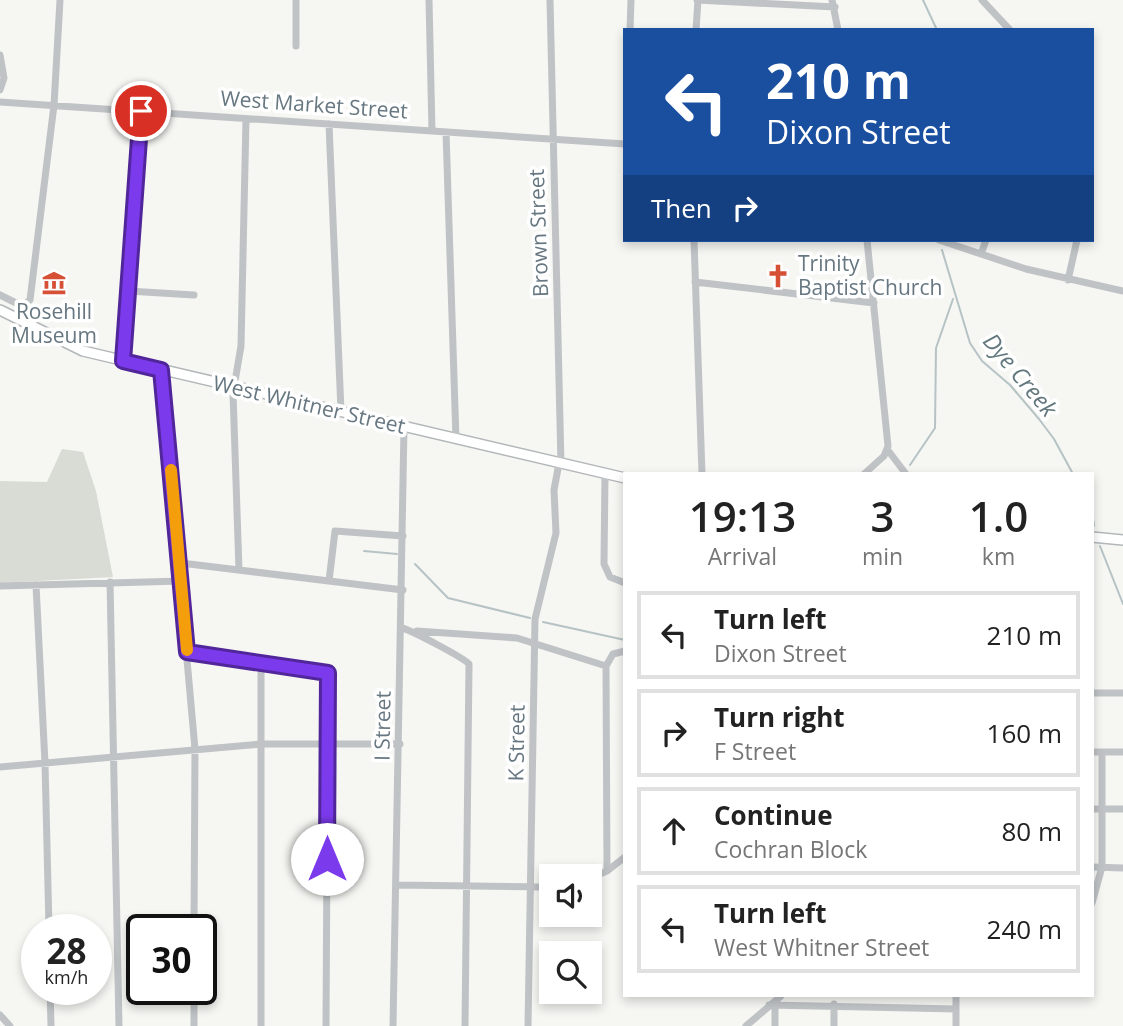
<!DOCTYPE html>
<html lang="en">
<head>
<meta charset="utf-8">
<style>
  body { margin:0; font-family:"Open Sans",sans-serif; background:#f2f2f2; color:#222; height:100vh; display:flex; flex-direction:column; font-size:26px; white-space:nowrap }
  * { box-sizing:border-box; margin:0 }
  p { font-size:23px; color:#767676 }
  .icon { flex:none; width:38px; height:38px; fill:none; stroke:currentColor; stroke-width:2; stroke-linecap:round; stroke-linejoin:round }
  .map { position:relative; flex:1; overflow:hidden }
  .drawer { position:absolute; left:623px; top:472px; width:471px; height:525px; display:flex; flex-direction:column; background:#fff; border-radius:0px; box-shadow:0 4px 10px #0003 }
  .drawer>* { flex:none }
  .guide { position:absolute; left:623px; top:28px; width:471px; height:214px; border-radius:0px; box-shadow:0 4px 10px #0003; background:#1a4fa0; color:#fff; overflow:hidden }
  .buttons { position:absolute; left:539px; top:864px; display:grid; gap:14px }
  .buttons a { display:grid; place-items:center; width:63px; height:63px; border-radius:0px; background:#fff; box-shadow:0 4px 10px #0003; font-size:35px }
  .speed { position:absolute; left:21px; top:914px; display:flex; gap:14px; font-size:35px; font-weight:700; text-align:center }
  .speed>* { display:grid; place-content:center; width:91px; height:91px; border-radius:50%; background:#fff; box-shadow:0 4px 10px #0003; line-height:1 }
  .speed small { font-size:18px; font-weight:400 }
  .speed .limit { border:4px solid #111; border-radius:10px; background:#fff; color:#111 }
  .pin { position:absolute; display:grid; place-items:center; width:60px; height:60px; color:#fff; margin:-30px; border:4px solid #fff; border-radius:50%; box-shadow:0 2px 7px #0007 }
  .me { position:absolute; width:77px; margin:-38px; rotate:0deg; stroke-linejoin:round; filter:drop-shadow(0 0 5px #0008) }
  .turn { display:flex; align-items:center; gap:24px; height:147px; padding:0 28px; font-size:32px }
  .turn .icon { width:91px; height:91px; stroke-width:2.5 }
  .turn b { display:block; font-size:49px; line-height:60px }
  .then { display:flex; align-items:center; height:66px; padding:0 28px; background:#0003; gap:14px; font-size:26px }
  .eta { display:flex; justify-content:space-evenly; align-items:center; height:119px; text-align:center }
  .eta b { font-size:42px; font-weight:600; line-height:49px }
  ul { padding:0; list-style:none }
  li { display:flex; align-items:center; gap:21px; height:88px; margin:0 14px 10px; padding:0 14px; border:4px solid #e0e0e0; border-radius:0px }
  li div { flex:1 }
  li b { display:block; font-size:26px }
  li em { font-style:normal }
  .map>svg:first-child { display:block }
  .green { fill:#d8dcd4 }
  .lines { fill:none; stroke-linecap:round; stroke-linejoin:round }
  .stream { stroke:#b6c3c5; stroke-width:2 }
  .major-casing { stroke:#b3b7ba; stroke-width:12 }
  .minor { stroke:#bfc3c6; stroke-width:7 }
  .major { stroke:#fff; stroke-width:9 }
  .route-casing { stroke:#51269a; stroke-width:18 }
  .route { stroke:#7c3aed; stroke-width:12 }
  .slow { stroke:#f59e0b; stroke-width:12 }
  .labels { text-anchor:middle; stroke-width:7; stroke-linejoin:round; paint-order:stroke }
  .street-label { font-size:21px; fill:#677781; stroke:#fff }
  .poi-label { font-size:21px; fill:#677781; stroke:#fff; text-anchor:start }
  .water-label { font-size:23px; font-style:italic; fill:#63787e; stroke:#fff }
</style>
</head>
<body>
<div class="map">
<svg width="1123" height="1026" viewBox="0 0 1123 1026">
  <rect width="100%" height="100%" fill="#f6f6f3"/>
  <path class="green" d="M62,449l21,3 13,39 17,86 -113,6v-102l47,1z"/>
  <g class="lines">
    <path class="stream" d="M923,0l14,30
      M942,250l28,93 12,18 28,24 29,34 15,20 19,35
      M910,465l25,-37 1,-80 17,-49
      M1092,511l2,15
      M1100,546l23,58
      M364,551l33,3
      M415,564l33,34 82,20
      M543,622l82,18"/>
    <g class="major-casing">
      <path id="major" d="M0,310l83,41 542,127
        M1092,537l31,3"/>
    </g>
    <path class="minor" d="M296,0v46
      M429,0l3,131
      M550,0l11,464
      M697,0l138,7
      M832,0l6,30
      M982,0l28,30
      M630,30l1,-30
      M696,30l2,-30
      M0,55l4,23 -4,12
      M0,102l625,42
      M329,124l12,287
      M446,132l10,307
      M694,240l8,234
      M939,240l87,29 97,22
      M981,254l5,-14
      M1068,280l9,-40
      M695,282l179,21
      M128,291l66,4
      M0,295l22,11 8,-6 24,-195 6,-105
      M123,361l18,-250
      M161,370l34,379 -1,180
      M887,449l19,25
      M605,473l-1,91 6,13 15,6
      M864,474l20,-18 4,-10 -21,-206
      M181,563l222,27
      M239,570l-6,-177 8,-47 5,-227
      M329,581l6,-50 68,5
      M110,582l9,444
      M36,585l9,178 4,166
      M0,586l182,-5
      M402,628c9,2 62,30 67,36l-4,362
      M417,631l100,7 89,28 7,-12 12,-3
      M187,652l141,21 -2,353
      M606,666l1,205
      M1092,693h31
      M1092,752h31
      M0,767l261,-23h139
      M1092,809h31
      M1092,867l31,1
      M590,878l17,-7 18,-14
      M396,885l155,2
      M1092,903l10,-36v-115
      M50,989l1,37
      M834,1004v22
      M769,1005l187,4
      M775,1006v20
      M0,1015l10,11
      M194,1026v-37
      M261,1026v-363
      M393,1026l11,-599
      M528,1026l7,-407 21,-86 -2,-43 5,-27
      M746,1026l35,-30
      M956,1026v-30"/>
    <use href="#major" class="major"/>
  </g>
  <g class="lines">
    <g class="route-casing">
      <path id="route" d="M141,111l-18,250 38,9 26,282 141,21 -1,186"/>
    </g>
    <use href="#route" class="route"/>
    <path class="slow" d="M171,470l16,180"/>
  </g>
  <defs>
    <g id="church-bare" transform="scale(1.89)"><path d="M-1.2-6h2.4v3.5h3.3v2.4h-3.3V6h-2.4V-.1h-3.3v-2.4h3.3Z" fill="#d55034" stroke="#fff" stroke-width="2.5" paint-order="stroke"/></g>
    <g id="museum-bare" transform="scale(1.89)"><path d="M0-6L6-3V-2H-6V-3ZM-5-1h2V3h-2ZM-1-1h2V3h-2ZM3-1h2V3H3ZM-6 4H6V6H-6Z" fill="#d55034" stroke="#fff" stroke-width="2.5" paint-order="stroke"/></g>
  </defs>
  <g fill-rule="evenodd">
    <use href="#church-bare" x="778" y="276"/>
    <use href="#museum-bare" x="54" y="283"/>
  </g>
  <g class="labels">
    <g class="street-label">
      <text transform="translate(314 105) rotate(4)" y="7">West Market Street</text>
      <text transform="translate(539 233) rotate(-92)" y="7">Brown Street</text>
      <text transform="translate(309 405) rotate(13)" y="7">West Whitner Street</text>
      <text transform="translate(383 726) rotate(-89)" y="7">I Street</text>
      <text transform="translate(517 743) rotate(-89)" y="7">K Street</text>
    </g>
    <g class="poi-label">
      <text x="798" y="271">Trinity<tspan x="798" dy="24">Baptist Church</tspan></text>
      <text x="54" y="319" text-anchor="middle">Rosehill<tspan x="54" dy="24">Museum</tspan></text>
    </g>
    <g class="water-label">
      <text transform="translate(1020 375) rotate(50)" y="8">Dye Creek</text>
    </g>
  </g>
</svg>
<div class="buttons">
<a><svg class="icon" aria-label="sound" viewBox="0 0 24 24"><path d="M4 9h4l5-4v14l-5-4H4zM17 9q2 3 0 6"/></svg></a>
<a><svg class="icon" aria-label="search" viewBox="0 0 24 24"><circle cx="10" cy="10" r="6"/><path d="M15 15l6 6"/></svg></a>
</div>
<div class="speed"><div>28<small>km/h</small></div><div class="limit">30</div></div>
<div class="pin" style="left:141px;top:111px;background:#d93025"><svg class="icon" aria-label="arrive" viewBox="0 0 24 24"><path d="M6 21V4h12l-3 4 3 4H6"/></svg></div>
<svg class="me" style="left:327px;top:859px" viewBox="-20 -20 40 40"><circle r="19" fill="#fff"/><path d="M0-13L10 11 0 6-10 11z" fill="#7c3aed"/></svg>
<div class="guide">
<div class="turn"><svg class="icon" aria-label="left" viewBox="0 0 24 24"><path d="M17 20v-9H6M10 6l-5 5 5 5"/></svg><div><b>210 m</b>Dixon Street</div></div>
<div class="then">Then<svg class="icon" aria-label="right" viewBox="0 0 24 24"><path d="M7 20v-9h11M14 6l5 5-5 5"/></svg></div>
</div>
<section class="drawer">
<div class="eta">
<div><b>19:13</b><p>Arrival</p></div>
<div><b>3</b><p>min</p></div>
<div><b>1.0</b><p>km</p></div>
</div>
<ul>
<li><svg class="icon" aria-label="left" viewBox="0 0 24 24"><path d="M17 20v-9H6M10 6l-5 5 5 5"/></svg><div><b>Turn left</b><p>Dixon Street</p></div><em>210 m</em></li>
<li><svg class="icon" aria-label="right" viewBox="0 0 24 24"><path d="M7 20v-9h11M14 6l5 5-5 5"/></svg><div><b>Turn right</b><p>F Street</p></div><em>160 m</em></li>
<li><svg class="icon" aria-label="ahead" viewBox="0 0 24 24"><path d="M12 20V5M6 11l6-6 6 6"/></svg><div><b>Continue</b><p>Cochran Block</p></div><em>80 m</em></li>
<li><svg class="icon" aria-label="left" viewBox="0 0 24 24"><path d="M17 20v-9H6M10 6l-5 5 5 5"/></svg><div><b>Turn left</b><p>West Whitner Street</p></div><em>240 m</em></li>
</ul>
</section>
</div>
</body>
</html>
